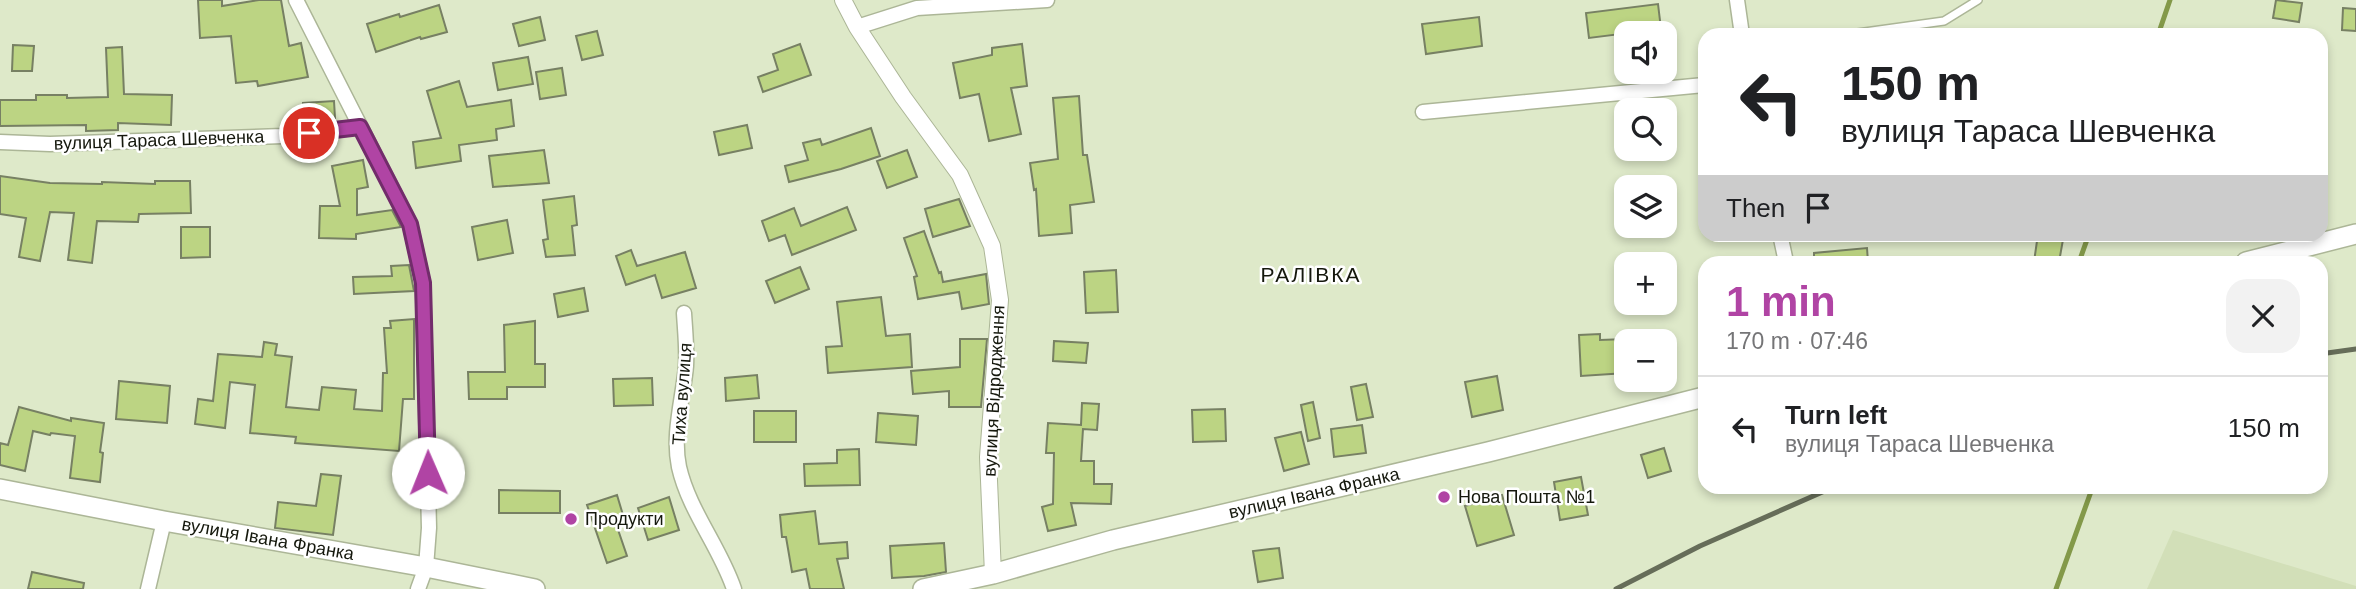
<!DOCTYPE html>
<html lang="en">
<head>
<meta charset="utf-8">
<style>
  body { margin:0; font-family:Helvetica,sans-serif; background:#f2f2f2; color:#202124; height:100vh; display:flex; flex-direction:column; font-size:26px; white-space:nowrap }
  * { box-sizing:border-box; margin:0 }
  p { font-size:23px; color:#757577 }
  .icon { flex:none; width:38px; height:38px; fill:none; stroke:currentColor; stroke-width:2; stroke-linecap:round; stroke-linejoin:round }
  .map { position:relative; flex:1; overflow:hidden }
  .sheet { position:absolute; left:1698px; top:256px; width:630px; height:238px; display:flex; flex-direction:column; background:#fff; border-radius:21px; box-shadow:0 4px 10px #0003 }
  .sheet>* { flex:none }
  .top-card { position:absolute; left:1698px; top:28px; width:630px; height:214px; border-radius:21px; box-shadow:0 4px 10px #0003; background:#fff; color:#202124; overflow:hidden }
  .tools { position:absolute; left:1614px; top:21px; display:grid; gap:14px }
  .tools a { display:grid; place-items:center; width:63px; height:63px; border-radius:14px; background:#fff; box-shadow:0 4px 10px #0003; font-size:35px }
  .pin { position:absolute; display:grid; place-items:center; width:60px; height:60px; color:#fff; margin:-30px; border:4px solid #fff; border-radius:50%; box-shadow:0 2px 7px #0007 }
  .me { position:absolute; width:77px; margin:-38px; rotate:359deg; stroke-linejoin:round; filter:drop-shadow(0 0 5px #0008) }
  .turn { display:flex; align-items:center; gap:24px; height:147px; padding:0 28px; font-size:32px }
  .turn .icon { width:91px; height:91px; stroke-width:2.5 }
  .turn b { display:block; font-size:49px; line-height:60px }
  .then { display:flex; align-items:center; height:66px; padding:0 28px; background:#0003; gap:14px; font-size:26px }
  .round { display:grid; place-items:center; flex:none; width:74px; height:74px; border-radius:21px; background:#f2f2f2 }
  .summary { display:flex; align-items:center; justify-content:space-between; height:119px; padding:0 28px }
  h1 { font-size:42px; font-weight:600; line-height:52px; color:#b044a4 }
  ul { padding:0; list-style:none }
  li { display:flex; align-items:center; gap:21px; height:105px; padding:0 28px; border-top:2px solid #e0e0e0 }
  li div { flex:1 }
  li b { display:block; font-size:26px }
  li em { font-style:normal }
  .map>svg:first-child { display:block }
  .built { fill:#d2dfb8 }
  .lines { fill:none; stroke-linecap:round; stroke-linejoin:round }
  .stream { stroke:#839949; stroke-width:5 }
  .building { fill:#bcd483; stroke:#778063; stroke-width:2 }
  .service-casing { stroke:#acb697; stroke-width:10 }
  .minor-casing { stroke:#acb697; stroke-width:17 }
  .tertiary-casing { stroke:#acb697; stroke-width:18 }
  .secondary-casing { stroke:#acb697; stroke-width:22 }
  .service { stroke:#fff; stroke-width:7 }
  .minor { stroke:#fff; stroke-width:14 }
  .tertiary { stroke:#fff; stroke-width:16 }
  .secondary { stroke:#fff; stroke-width:19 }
  .rail { stroke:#666d59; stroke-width:5 }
  .route-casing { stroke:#722c6b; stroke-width:18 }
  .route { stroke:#b044a4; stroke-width:12 }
  .poi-dot { fill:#b044a4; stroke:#fff; stroke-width:2.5 }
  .labels { text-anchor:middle; stroke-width:5; stroke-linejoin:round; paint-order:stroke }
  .street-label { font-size:18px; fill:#15180d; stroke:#fff }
  .poi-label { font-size:18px; fill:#15180d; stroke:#fff; text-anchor:start }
  .quarter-label { font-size:21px; letter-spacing:2px; fill:#15180d; stroke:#fff }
</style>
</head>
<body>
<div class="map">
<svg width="2356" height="589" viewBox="0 0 2356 589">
  <rect width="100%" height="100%" fill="#dee9c9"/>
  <path class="built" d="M2173,530l183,56v3h-209z"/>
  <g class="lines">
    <path class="stream" d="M2158,35l12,-35
      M2079,262l10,-28
      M2056,589l37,-103"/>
  </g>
  <path class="building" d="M198,0h24v6l37,-6h22l8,46 12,-3 7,34 -50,9 -1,-5 -21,2 -5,-47 -31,2z
    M2276,0l26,3 -3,19 -26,-4z
    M1658,4l3,25 -72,9 -3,-25z
    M439,5l8,27 -26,7 -1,-2 -44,15 -9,-28 32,-10 1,3z
    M2343,8l13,1v22l-14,-1z
    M540,17l5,23 -26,6 -6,-22z
    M1479,17l3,29 -56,8 -4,-30z
    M597,31l6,24 -21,5 -6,-24z
    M800,44l11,31 -48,17 -5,-15 20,-7 -5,-16z
    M1022,44l5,42 -16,2 10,46 -32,7 -10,-47 -19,4 -7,-35 39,-8v-7z
    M13,45l21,1 -2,25h-20z
    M122,47l2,47 48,1 -1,30 -53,-2v7l-32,1v-6l-86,1v-26h36v-5h31v3l41,-1 -2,-49z
    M528,57l5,27 -35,6 -5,-27z
    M562,68l4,27 -26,4 -4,-27z
    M459,81l8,26 44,-7 3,26 -18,3 1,11 -38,5 2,16 -45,7 -3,-26 28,-4 -14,-47z
    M1079,96l4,59h4l7,47 -24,3 2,28 -33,3 -3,-47 -2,1 -4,-27 28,-4 -5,-61z
    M334,101l1,17 -31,2 -1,-17z
    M747,125l5,23 -33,7 -5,-23z
    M871,128l9,28 -39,13 -52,13 -4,-16 23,-6 -5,-17 17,-4 2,6z
    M544,150l5,33 -56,4 -4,-31z
    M907,150l10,27 -30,11 -10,-27z
    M363,160l5,27 -11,2v26l35,-5 9,17 -45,7v5l-37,-1 1,-32h20l-8,-40z
    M0,176l50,7 52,1v-2l53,2v-3h35l1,32 -52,1 -1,8 -41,-1 -5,42 -24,-3 6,-47 -24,-1 -10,49 -21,-4 7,-39 -26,-4z
    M574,196l3,29 -5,1 3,29 -29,2 -3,-17 5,-1 -5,-39z
    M959,199l11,27 -37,11 -8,-28z
    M847,207l9,23 -64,25 -7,-20 -16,6 -7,-20 32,-13 7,18z
    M507,220l6,33 -35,7 -6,-33z
    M181,227h29v30l-29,1z
    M924,231l15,42 2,-1 2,10 43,-8 3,30 -27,5 -3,-17 -41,7 -4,-22 3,-1 -13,-38z
    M2038,234h26l-5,28h-25z
    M1867,248l1,14h-54v-9z
    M631,250l6,16 48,-14 11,36 -34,10 -7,-23 -29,10 -10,-29z
    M409,265l5,26 -60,3 -1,-17 39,-1 -1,-10z
    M800,267l9,22 -34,14 -9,-22z
    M1116,270l2,42 -32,1 -2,-41z
    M584,288l4,23 -30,6 -4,-23z
    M881,297l5,39 24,-2 2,33 -84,6 -2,-26 16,-1 -5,-44z
    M414,319v80h-11l-4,52 -104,-8 1,-6 -46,-4 5,-48 -25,-3 -5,46 -30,-4 3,-25 15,2 5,-47 44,3 2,-15 13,2 -2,11 17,2 -6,50 33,3 3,-23 34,3 -2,19 28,2 1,-38h4l-3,-45h7l-1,-7z
    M535,321v43h10v23h-38v12h-38l-1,-27h37l-1,-47z
    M1600,334v6l26,-1v34l-45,3 -2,-41z
    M960,339h27l-6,68h-32v-16l-36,3 -2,-23 49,-4z
    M1054,341l34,2 -2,20 -33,-2z
    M757,375l2,23 -33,3 -1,-23z
    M1497,376l6,34 -31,7 -7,-35z
    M652,378l1,27 -39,1 -1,-27z
    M119,381l51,5 -3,37 -51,-4z
    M1366,384l7,33 -16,3 -6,-33z
    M1313,402l7,36 -12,3 -7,-36z
    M1082,403l17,1 -2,26 -14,-1 -2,32h13v23h18l-1,20 -40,-1 5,22 -28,6 -6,-24 11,-3 1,-51h-8l2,-30 33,2z
    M19,407l52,14v-3l33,5 -4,29 3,1 -3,29 -30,-4 5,-42 -24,-3 -1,2 -17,-4 -8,40 -25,-6v-22l8,2z
    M1225,409l1,32 -33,1 -1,-32z
    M754,411h42v31h-42z
    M878,413l40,3 -2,29 -40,-3z
    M1362,425l4,28 -32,4 -3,-28z
    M1301,432l8,32 -25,7 -9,-33z
    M1664,448l7,23 -23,7 -7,-23z
    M859,449l1,36 -55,1 -1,-22 33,-1v-13z
    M321,474l20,2 -8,59 -58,-7 3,-26 38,4z
    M1581,477l7,38 -28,5 -6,-38z
    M499,490l61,1v22h-61z
    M617,495l6,20 -9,3 13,38 -20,7 -20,-58z
    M1502,495l12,40 -37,11 -12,-40z
    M669,497l10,33 -31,10 -10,-32z
    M815,511l4,33 28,-2 1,16 -11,1 7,30h-34l-4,-20 -14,3 -6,-35h-4l-2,-22z
    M944,543l2,29 -22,4 -32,2 -2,-32z
    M1279,548l4,30 -25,4 -5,-31z
    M32,572l52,11 -1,6h-55z"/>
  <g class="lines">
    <g class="service-casing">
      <path id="service" d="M1843,35l101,-14 34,-21"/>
    </g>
    <g class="minor-casing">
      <path id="minor" d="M296,0l114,224 13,59 6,245 -3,39 -8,22
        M1737,0l5,35
        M857,27l60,-19 130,-8
        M1423,112l281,-27
        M0,142l50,2 233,-8 77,-9
        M1780,234l6,28
        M684,313c1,17 3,35 2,53 -3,33 -14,68 -7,101 10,44 41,80 55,122
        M148,589l16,-68"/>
    </g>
    <g class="tertiary-casing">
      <path id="tertiary" d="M843,0l14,27 46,70 57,78 32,71 8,54 -12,157 5,117"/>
    </g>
    <g class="secondary-casing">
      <path id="secondary" d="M2246,262l110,-28
        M0,489l164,32 262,46 109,22
        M923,589l70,-15 120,-34 375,-88 216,-55"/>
    </g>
    <use href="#service" class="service"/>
    <use href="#minor" class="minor"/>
    <use href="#tertiary" class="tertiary"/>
    <use href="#secondary" class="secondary"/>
    <path class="rail" d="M2320,354l36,-5
      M1616,589l84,-43 136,-60"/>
  </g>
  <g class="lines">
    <g class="route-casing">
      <path id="route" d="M309,133l51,-6 50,97 13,59 5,190"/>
    </g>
    <use href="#route" class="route"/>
  </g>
  <g class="poi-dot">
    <circle cx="1444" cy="497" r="7"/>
    <circle cx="571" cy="519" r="7"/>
  </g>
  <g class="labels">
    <g class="street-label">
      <text transform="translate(159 140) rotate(-2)" y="6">вулиця Тараса Шевченка</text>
      <text transform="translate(994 391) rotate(-87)" y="6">вулиця Відродження</text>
      <text transform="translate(682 394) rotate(-86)" y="6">Тиха вулиця</text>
      <text transform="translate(1314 493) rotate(-13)" y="6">вулиця Івана Франка</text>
      <text transform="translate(268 539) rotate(10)" y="6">вулиця Івана Франка</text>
    </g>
    <g class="poi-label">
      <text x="1458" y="503">Нова Пошта №1</text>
      <text x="585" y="525">Продукти</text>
    </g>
    <g class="quarter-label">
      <text x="1311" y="282">РАЛІВКА</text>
    </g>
  </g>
</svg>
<div class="tools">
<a><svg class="icon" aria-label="sound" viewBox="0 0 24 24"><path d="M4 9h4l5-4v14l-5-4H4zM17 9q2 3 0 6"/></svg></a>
<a><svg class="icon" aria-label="search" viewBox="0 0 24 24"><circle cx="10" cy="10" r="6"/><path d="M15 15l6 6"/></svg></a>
<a><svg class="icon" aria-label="layers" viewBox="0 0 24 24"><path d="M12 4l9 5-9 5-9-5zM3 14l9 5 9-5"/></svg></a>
<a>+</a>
<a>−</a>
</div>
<div class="pin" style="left:309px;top:133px;background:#d93025"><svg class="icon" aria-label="arrive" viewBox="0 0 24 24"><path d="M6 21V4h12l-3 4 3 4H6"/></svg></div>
<svg class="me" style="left:428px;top:473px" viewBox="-20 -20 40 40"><circle r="19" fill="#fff"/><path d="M0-13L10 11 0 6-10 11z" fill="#b044a4"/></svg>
<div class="top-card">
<div class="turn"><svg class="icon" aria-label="left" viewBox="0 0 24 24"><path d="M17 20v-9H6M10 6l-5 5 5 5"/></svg><div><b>150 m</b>вулиця Тараса Шевченка</div></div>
<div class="then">Then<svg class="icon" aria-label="arrive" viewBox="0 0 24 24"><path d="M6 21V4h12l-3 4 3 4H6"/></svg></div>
</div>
<section class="sheet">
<div class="summary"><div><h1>1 min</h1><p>170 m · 07:46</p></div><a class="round"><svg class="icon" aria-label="close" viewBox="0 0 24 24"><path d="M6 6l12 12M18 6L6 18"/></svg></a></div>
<ul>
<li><svg class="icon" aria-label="left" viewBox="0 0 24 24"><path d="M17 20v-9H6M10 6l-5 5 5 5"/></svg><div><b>Turn left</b><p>вулиця Тараса Шевченка</p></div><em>150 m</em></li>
</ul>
</section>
</div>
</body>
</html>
